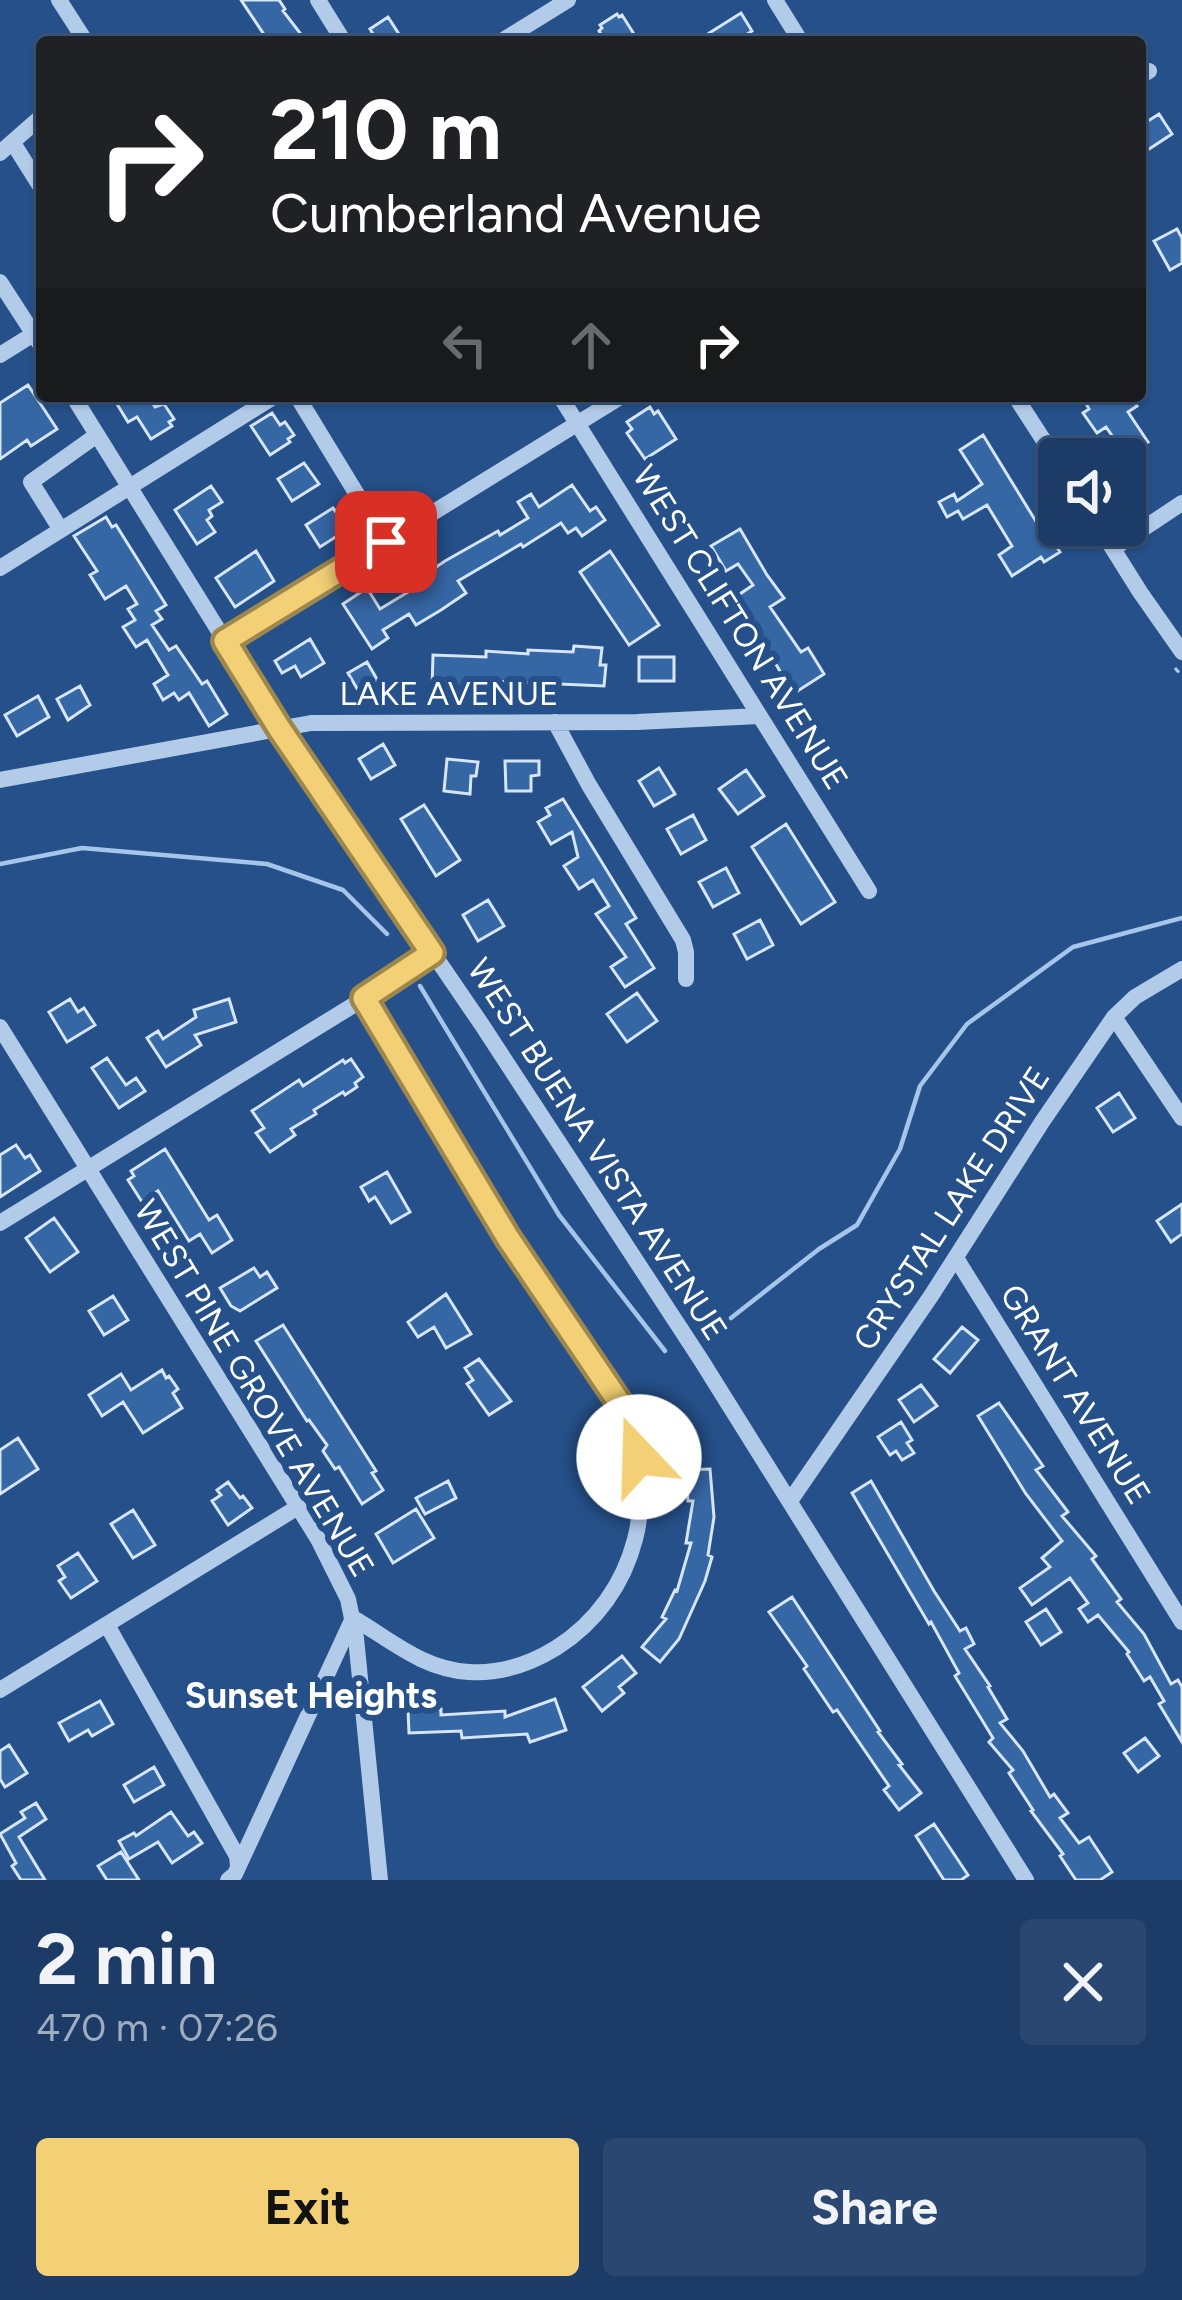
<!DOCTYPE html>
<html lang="en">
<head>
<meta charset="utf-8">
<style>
  body { margin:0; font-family:Figtree,sans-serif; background:#294770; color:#f1f3f6; height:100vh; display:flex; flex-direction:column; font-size:45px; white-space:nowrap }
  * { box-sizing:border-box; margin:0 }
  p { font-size:39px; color:#a0adc0 }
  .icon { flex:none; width:66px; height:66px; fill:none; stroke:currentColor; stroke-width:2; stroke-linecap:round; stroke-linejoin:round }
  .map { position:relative; height:1880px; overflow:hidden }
  .sheet { display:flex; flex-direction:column; background:#1c3c67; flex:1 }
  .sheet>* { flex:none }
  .banner { position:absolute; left:36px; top:36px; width:1110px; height:366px; border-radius:12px; box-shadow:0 3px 9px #0004,0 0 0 3px #3a567b; background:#202124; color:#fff; overflow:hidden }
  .controls { position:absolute; left:1038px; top:438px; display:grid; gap:24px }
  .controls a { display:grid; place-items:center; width:108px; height:108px; border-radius:12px; background:#1c3c67; box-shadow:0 3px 9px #0004,0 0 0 3px #3a567b; font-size:60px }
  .pin { position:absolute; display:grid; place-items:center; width:102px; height:102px; color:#fff; margin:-51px; border-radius:24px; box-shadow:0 6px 18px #0006 }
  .me { position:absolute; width:132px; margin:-66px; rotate:339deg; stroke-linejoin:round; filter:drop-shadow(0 0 9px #0008) }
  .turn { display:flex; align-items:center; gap:42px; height:252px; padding:0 36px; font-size:54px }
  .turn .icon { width:156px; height:156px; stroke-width:2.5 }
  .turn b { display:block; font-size:84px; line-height:102px }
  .lanes { display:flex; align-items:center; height:114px; padding:0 36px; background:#0003; justify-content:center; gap:60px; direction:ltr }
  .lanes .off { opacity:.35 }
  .round { display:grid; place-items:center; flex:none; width:126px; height:126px; border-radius:12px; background:#294770 }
  .head { display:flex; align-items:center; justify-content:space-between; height:204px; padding:0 36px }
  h1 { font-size:72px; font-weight:700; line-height:90px }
  .cta { display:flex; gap:24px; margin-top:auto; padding:24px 36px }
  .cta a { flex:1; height:138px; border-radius:12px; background:#f3d076; color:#111; font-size:48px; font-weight:700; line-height:138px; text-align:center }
  .cta a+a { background:#294770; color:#f1f3f6 }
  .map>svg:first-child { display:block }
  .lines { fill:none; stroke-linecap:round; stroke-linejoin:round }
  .stream { stroke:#a6c5ea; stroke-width:4.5 }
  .building { fill:#3667a5; stroke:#d6e5f7; stroke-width:3 }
  .path { stroke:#b2cbe9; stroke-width:3; stroke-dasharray:6 9; stroke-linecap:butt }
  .minor { stroke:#b2cbe9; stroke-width:16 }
  .route-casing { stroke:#9e874d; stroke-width:30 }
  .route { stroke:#f3d076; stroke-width:21 }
  .labels { text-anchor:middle; stroke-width:12; stroke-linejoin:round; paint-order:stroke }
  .street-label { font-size:33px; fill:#fff; stroke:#255089 }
  .neighbourhood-label { font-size:36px; font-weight:bold; fill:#fff; stroke:#255089 }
</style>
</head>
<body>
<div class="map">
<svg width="1182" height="1880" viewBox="0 0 1182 1880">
  <rect width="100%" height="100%" fill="#255089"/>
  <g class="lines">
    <path class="stream" d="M0,864l82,-16 185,16 76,26 44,44
      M420,986l139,229 106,136
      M731,1318l88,-69 38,-24 43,-76 20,-63 47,-62 106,-77 109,-29"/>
  </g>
  <path class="building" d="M241,0h38l6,9 -2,2 24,31h-38z
    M741,13l11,18 -17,11h-40z
    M617,14l2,3 3,-2 17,27h-33l-7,-11 3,-3 -2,-3z
    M388,17l16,25h-26l-8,-13z
    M1159,114l13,20 -32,21v-29z
    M1177,229l5,9v25l-12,7 -16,-29z
    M28,385l29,44 -26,17 -4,-6 -27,19v-56z
    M112,396h36l7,11 9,-3 10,15 -5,3 3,4 -21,13 -14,-22 -9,5z
    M1082,396h48l7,10 -9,6 20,30 -21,15 -21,-30 -9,6 -14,-20 6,-4z
    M650,407l4,7 4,-3 18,28 -31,20 -18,-26 5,-4 -5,-7z
    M272,413l8,12 5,-3 9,13 -6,4 2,3 -20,13 -19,-29z
    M983,435l57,93 3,-2 17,26 -16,10 -3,-5 -29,19 -13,-21 13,-9 -25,-41 -24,14 -5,-8 -11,6 -8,-15 15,-8 3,7 25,-17 -22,-34z
    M304,463l15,21 -27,17 -14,-22z
    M572,485l18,26 6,-4 9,13 -23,16 -6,-8 -8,5 -7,-10 -38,24 -2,-3 -63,37 8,12 -25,17 -25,15 -7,-11 -26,16 5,8 -16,11 -29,-45 24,-16 13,21 43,-26 -3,-5 25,-17 53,-30 2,4 28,-17 -10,-16 13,-8 8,13z
    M211,486l11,16 -13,8 3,6 -5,4 8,12 -18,12 -22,-34z
    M340,507l9,14 -4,3 3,5 -28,18 -14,-22 27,-17 2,3z
    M106,517l6,10 4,-2 50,80 -10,6 6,8 -10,6 17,25 7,-4 26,38 5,-3 20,33 -18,12 -20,-33 -10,7 -5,-7 -11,7 -9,-16 14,-9 -21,-35 -11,7 -13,-20 12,-7 -7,-11 9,-5 -11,-18 -21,13 -15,-24 7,-4 -23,-35z
    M740,529l27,46 17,23 -14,9 31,45 7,-4 16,26 -31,20 -16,-28 -46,-66 22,-15 -15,-21 -12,7 -15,-25z
    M256,551l18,30 -39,26 -19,-29z
    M610,551l49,74 -30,20 -49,-73z
    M310,639l14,24 -23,14 -6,-11 -13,7 -7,-12z
    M574,646l28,2 -2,17h6l-2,21 -139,-6v9l-33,-1 1,-33 53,2v-6l42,3v-4l45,2z
    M639,657h35v24h-35z
    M367,662l11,19 -19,11 -11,-19z
    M80,686l10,19 -22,15 -11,-21z
    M38,696l11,21 -32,19 -12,-21z
    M383,744l12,21 -24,14 -12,-20z
    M447,759l31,3 -2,14h-5l-1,18 -26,-3z
    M505,761h34v14l-8,1v15h-25z
    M659,768l16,26 -21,12 -15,-25z
    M746,770l18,26 -26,18 -19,-25z
    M563,799l73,119 -10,6 28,44 -29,19 -14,-20 15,-10 -30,-43 13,-8 -16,-26 -14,9 -15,-23 14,-9 -6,-25 -21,12 -13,-22 12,-7 -4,-7z
    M424,805l36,55 -24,16 -35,-57z
    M693,815l13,25 -25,14 -14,-25z
    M786,824l49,78 -34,22 -49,-77z
    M726,868l13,25 -26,14 -14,-25z
    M488,900l16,26 -26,15 -15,-26z
    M760,920l13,25 -26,14 -13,-25z
    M637,993l20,28 -30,21 -20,-28z
    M70,999l8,13 6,-4 11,17 -28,17 -18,-30z
    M229,999l7,23 -41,13 6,10 -35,22 -19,-29 11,-7 5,8 33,-22 -2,-7z
    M107,1058l19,27 10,-7 9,13 -26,17 -27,-40z
    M351,1059l12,18 -8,6 2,4 -12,8 -2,-3 -29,18 2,4 -25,15 4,6 -25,17 -14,-19 8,-5 -12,-17 47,-31 4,6 40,-26 2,3z
    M1119,1093l16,25 -22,14 -16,-24z
    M16,1145l9,13 5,-3 10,16 -40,26v-42z
    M165,1149l44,71 8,-5 15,25 -20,13 -12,-19 -11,7 -31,-50 -16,11 -14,-22 6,-4 -3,-5z
    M387,1172l23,40 -19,11 -16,-26 -6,4 -8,-14z
    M1182,1204v30l-11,8 -14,-21z
    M54,1218l24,34 -28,20 -24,-34z
    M254,1268l6,9 7,-5 10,16 -37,23 -9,-5 -11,-18z
    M446,1294l25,40 -25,14 -12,-21 -16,10 -10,-15z
    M113,1296l15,24 -24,15 -15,-24z
    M283,1325l93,146 -4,2 11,17 -21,14 -23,-37 -4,2 -12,-18 4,-6 -18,-25 -2,1 -51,-80z
    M962,1327l16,13 -28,33 -16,-14z
    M479,1359l32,42 -22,14 -22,-31 6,-4 -8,-12z
    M162,1370l4,8 3,-2 9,13 -5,4 9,15 -39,25 -20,-31 -21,14 -13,-21 32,-21 10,16z
    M921,1385l16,21 -23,16 -15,-22z
    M999,1403l44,63 -7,4 32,42 -6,4 34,40 -4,3 29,40 -4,3 27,32 27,50 7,-4 4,7v55l-23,-38 5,-3 -14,-24 -6,4 -17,-27 2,-2 -31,-37 -10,7 -9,-13 9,-6 -18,-25 -38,27 -12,-17 30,-21 -8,-9 20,-17 -36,-47 -48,-78z
    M901,1422l11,18 -5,3 7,10 -12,7 -6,-9 -6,4 -12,-18z
    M18,1438l20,31 -38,25v-44z
    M710,1469l4,48 -6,38 4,2 -7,24 -26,58 -19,23 -18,-15 24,-28 -4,-2 13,-27 2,1 14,-48h-5l7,-42h-5l-2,-31z
    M448,1481l8,17 -31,16 -9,-16z
    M871,1481l63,110 26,40 6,-3 8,16 -9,5 25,37 -2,1 19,32 -7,4 23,28 27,46 4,-3 14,19 -8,5 19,25 10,-6 23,35 -12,8h-24l-16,-24 3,-2 -32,-43 2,-1 -24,-37 4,-3 -24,-28 4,-4 -38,-62 4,-3 -28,-51 -2,2 -13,-22 -64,-109z
    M228,1482l12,16 3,-2 9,12 -24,17 -16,-24 9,-6 -4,-5z
    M416,1509l18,29 -41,25 -17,-29z
    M133,1510l22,35 -22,13 -22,-34z
    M78,1553l19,28 -26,17 -12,-17 6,-4 -7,-11z
    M792,1597l88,134 -2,1 24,32 -3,1 22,28 -22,17 -15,-20 5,-4 -52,-76 -4,2 -29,-43 3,-3 -38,-54z
    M1046,1609l15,23 -20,13 -15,-23z
    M622,1656l14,17 -17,14 5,6 -22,18 -19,-24z
    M555,1699l11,31 -36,12 -3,-8 -65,4 -1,-7 -52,2 -1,-23 33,-1v6l64,-4v6z
    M100,1701l13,23 -21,12 -4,-6 -19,11 -10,-18z
    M1145,1738l14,18 -21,16 -14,-19z
    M9,1745l18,28 -22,14 -5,-8v-28z
    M154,1767l10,18 -30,17 -10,-17z
    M36,1803l10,16 -27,18 26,43h-24l-9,-14 4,-3 -16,-29 25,-16 -4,-6z
    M171,1812l17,24 6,-4 8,11 -30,20 -14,-21 -29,17 -10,-18 15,-8 2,3z
    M934,1824l34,51 -7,5h-17l-28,-44z
    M121,1852l18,28h-32l-9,-14z"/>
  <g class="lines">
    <path class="path" d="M1175,668l7,8"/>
    <path class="minor" d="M59,0l27,42
      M318,0l26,42
      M775,0l26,42
      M500,42l68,-42
      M1140,76l9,-5
      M13,143l29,46
      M0,153l42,-37
      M0,282l42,65
      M0,355l40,-25
      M73,396l206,332 203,297 219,335 325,520
      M297,396l89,146
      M560,396l309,495
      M1015,396l44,68
      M1098,525l42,67 42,60
      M61,530l-30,-48 66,-47
      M1114,548l68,-45
      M0,568l275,-172
      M225,641l397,-245
      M555,722l34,63 94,155 3,12v27
      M0,780l311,-57 326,-1 122,-6
      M1114,1017l68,101
      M0,1027l318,512 30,60 8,39 24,242
      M0,1223l352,-217 80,-53
      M956,1258l226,364
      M790,1501l141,-205 111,-174 72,-105 21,-20 47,-28
      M107,1625l130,231 1,10
      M0,1690l298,-183
      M228,1880l7,-6 118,-256c38,22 69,51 116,54 31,2 61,-8 87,-24 82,-51 107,-158 65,-243l-113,-167 -144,-239"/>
  </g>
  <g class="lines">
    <g class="route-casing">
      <path id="route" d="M386,542l-161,99 54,87 153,225 -68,45 144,240 113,167 8,17 10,35"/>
    </g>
    <use href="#route" class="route"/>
  </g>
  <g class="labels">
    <g class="street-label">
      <text transform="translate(741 627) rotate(58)" y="12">WEST CLIFTON AVENUE</text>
      <text x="449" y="705">LAKE AVENUE</text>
      <text transform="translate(598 1149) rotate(57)" y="12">WEST BUENA VISTA AVENUE</text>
      <text transform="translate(951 1208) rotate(-57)" y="12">CRYSTAL LAKE DRIVE</text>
      <text transform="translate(255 1388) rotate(59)" y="12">WEST PINE GROVE AVENUE</text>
      <text transform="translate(1076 1394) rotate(58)" y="12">GRANT AVENUE</text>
    </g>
    <g class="neighbourhood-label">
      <text x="311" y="1708">Sunset Heights</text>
    </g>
  </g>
</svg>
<div class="controls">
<a><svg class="icon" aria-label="sound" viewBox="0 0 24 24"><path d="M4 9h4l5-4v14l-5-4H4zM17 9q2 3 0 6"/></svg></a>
</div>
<div class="pin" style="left:386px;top:542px;background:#d93025"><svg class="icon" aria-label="arrive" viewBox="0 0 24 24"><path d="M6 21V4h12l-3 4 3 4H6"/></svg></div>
<svg class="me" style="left:639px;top:1457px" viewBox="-20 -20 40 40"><circle r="19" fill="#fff"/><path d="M0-13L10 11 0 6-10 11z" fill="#f3d076"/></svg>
<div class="banner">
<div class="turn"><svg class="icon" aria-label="right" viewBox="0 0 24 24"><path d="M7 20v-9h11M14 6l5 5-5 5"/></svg><div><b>210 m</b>Cumberland Avenue</div></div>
<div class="lanes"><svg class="icon off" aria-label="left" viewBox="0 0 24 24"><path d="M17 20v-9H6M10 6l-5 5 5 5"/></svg><svg class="icon off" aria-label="ahead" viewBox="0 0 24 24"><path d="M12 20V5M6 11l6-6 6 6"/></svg><svg class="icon" aria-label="right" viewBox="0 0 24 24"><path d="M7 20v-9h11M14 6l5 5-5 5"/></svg></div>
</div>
</div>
<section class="sheet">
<div class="head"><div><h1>2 min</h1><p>470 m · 07:26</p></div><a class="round"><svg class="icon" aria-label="close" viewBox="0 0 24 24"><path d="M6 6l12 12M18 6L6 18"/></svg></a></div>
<div class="cta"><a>Exit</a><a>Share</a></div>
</section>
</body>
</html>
